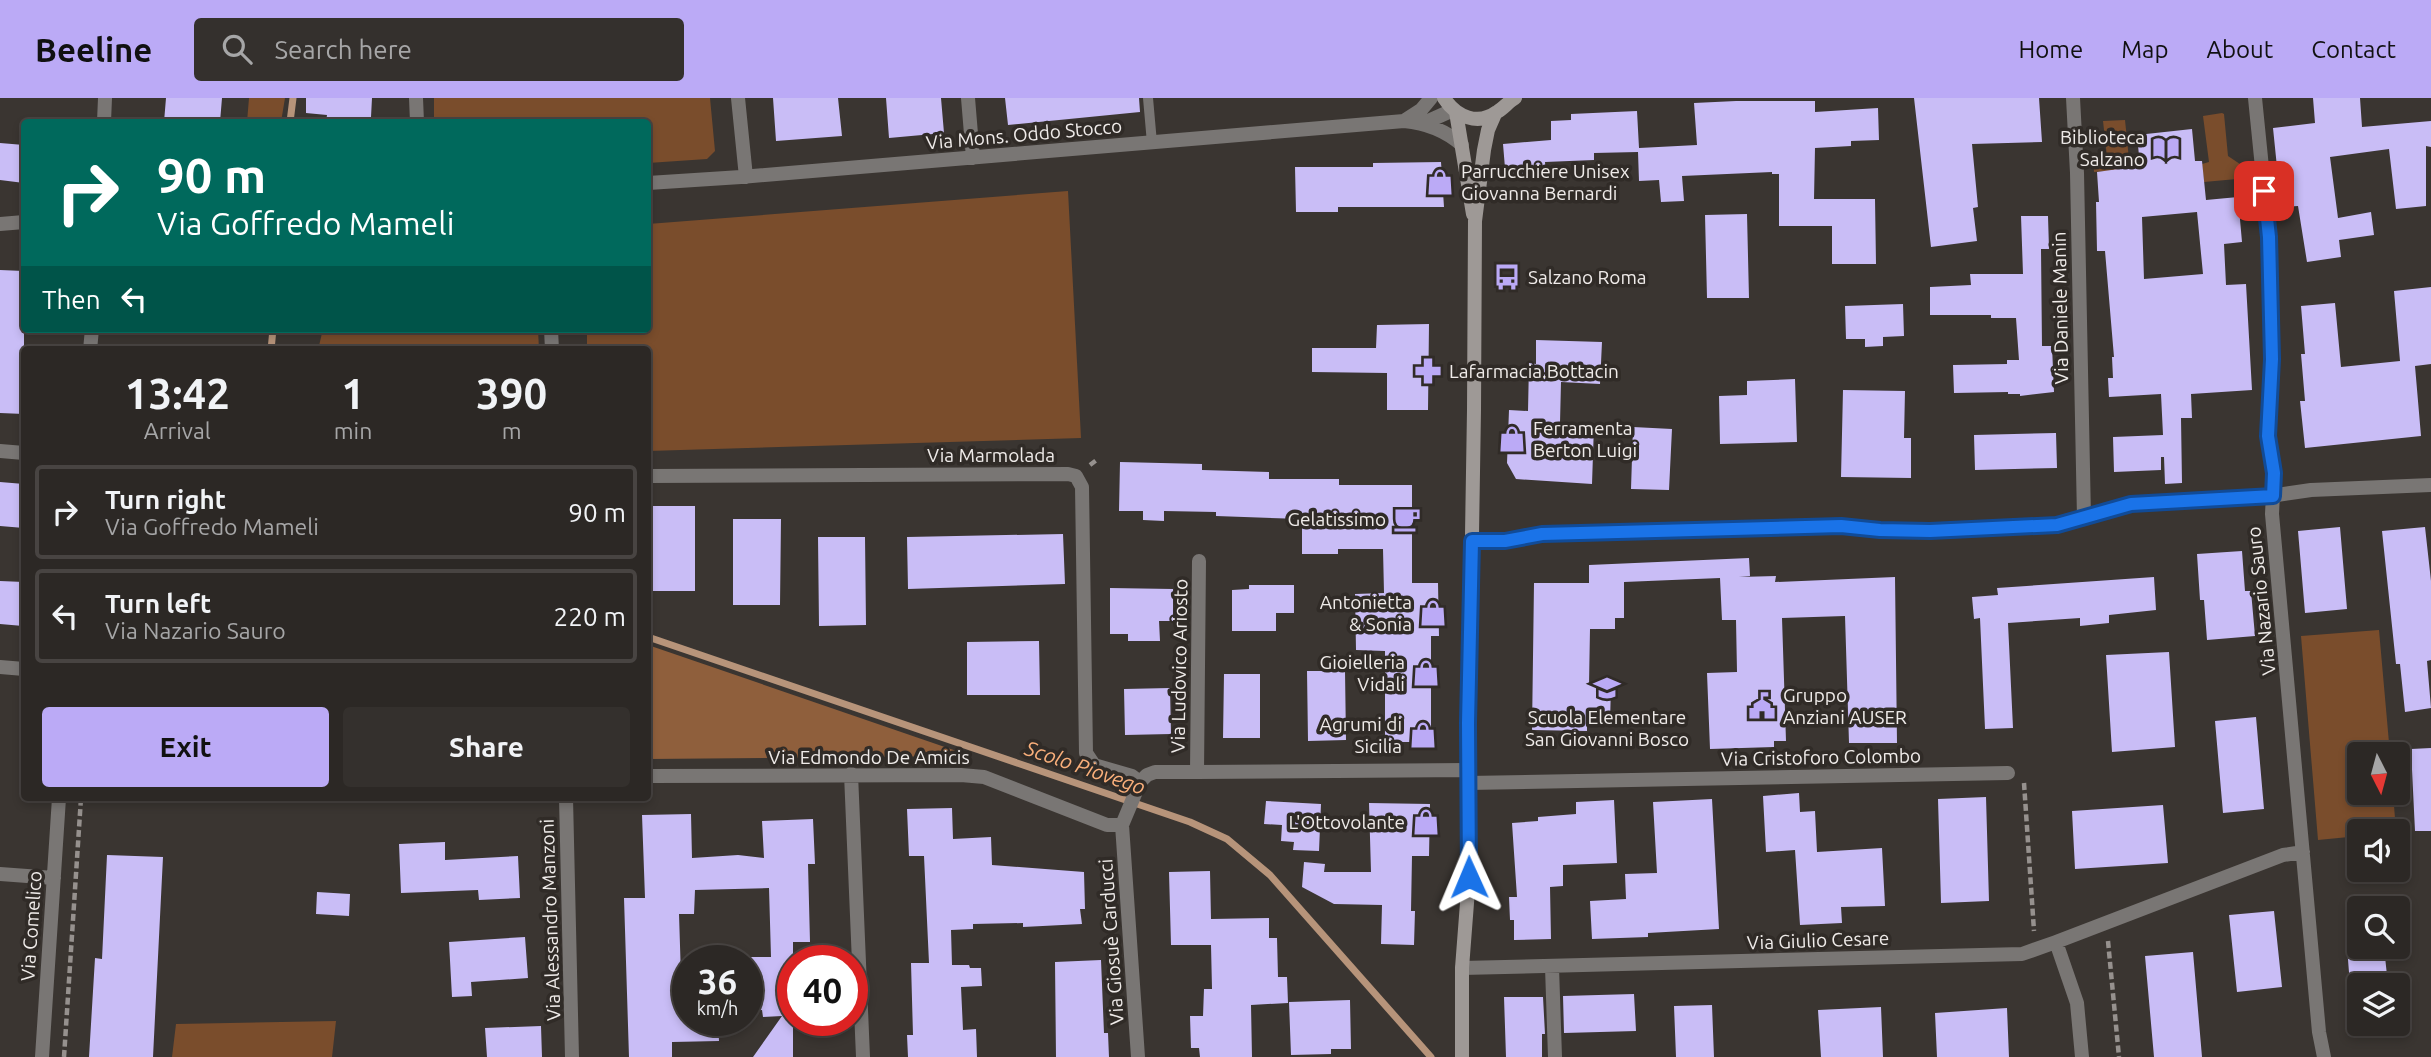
<!DOCTYPE html>
<html lang="en">
<head>
<meta charset="utf-8">
<style>
  body { margin:0; font-family:Ubuntu,sans-serif; background:#34302d; color:#f1f3f6; height:100vh; display:flex; flex-direction:column; font-size:26px; white-space:nowrap }
  * { box-sizing:border-box; margin:0 }
  p { font-size:23px; color:#a6a6a7 }
  .icon { flex:none; width:38px; height:38px; fill:none; stroke:currentColor; stroke-width:2; stroke-linecap:round; stroke-linejoin:round }
  .map { position:relative; flex:1; overflow:hidden }
  .details { position:absolute; left:21px; top:248px; width:630px; height:455px; display:flex; flex-direction:column; background:#2c2825; border-radius:7px; box-shadow:0 4px 10px #0003,0 0 0 2px #484442 }
  .details>* { flex:none }
  .banner { position:absolute; left:21px; top:21px; width:630px; height:214px; border-radius:7px; box-shadow:0 4px 10px #0003,0 0 0 2px #484442; background:#00695c; color:#fff; overflow:hidden }
  .needle { width:46px; rotate:174deg }
  .tools { position:absolute; left:2347px; top:644px; display:grid; gap:14px }
  .tools a { display:grid; place-items:center; width:63px; height:63px; border-radius:7px; background:#2c2825; box-shadow:0 4px 10px #0003,0 0 0 2px #484442; font-size:35px }
  .speed { position:absolute; left:672px; top:847px; display:flex; gap:14px; font-size:35px; font-weight:700; text-align:center }
  .speed>* { display:grid; place-content:center; width:91px; height:91px; border-radius:50%; background:#2c2825; box-shadow:0 4px 10px #0003,0 0 0 2px #484442; line-height:1 }
  .speed small { font-size:18px; font-weight:400 }
  .speed .limit { border:10px solid #d22; background:#fff; color:#111 }
  .pin { position:absolute; display:grid; place-items:center; width:60px; height:60px; color:#fff; margin:-30px; border-radius:14px; box-shadow:0 4px 10px #0006 }
  .me { position:absolute; width:77px; margin:-38px; rotate:359deg; stroke-linejoin:round; filter:drop-shadow(0 0 5px #0008) }
  .turn { display:flex; align-items:center; gap:24px; height:147px; padding:0 21px; font-size:32px }
  .turn .icon { width:91px; height:91px; stroke-width:2.5 }
  .turn b { display:block; font-size:49px; line-height:60px }
  .then { display:flex; align-items:center; height:66px; padding:0 21px; background:#0003; gap:14px; font-size:26px }
  .eta { display:flex; justify-content:space-evenly; align-items:center; height:119px; text-align:center }
  .eta b { font-size:42px; font-weight:700; line-height:49px }
  .action { display:flex; gap:14px; margin-top:auto; padding:14px 21px }
  .action a { flex:1; height:80px; border-radius:7px; background:#bbaaf6; color:#111; font-size:28px; font-weight:700; line-height:80px; text-align:center }
  .action a+a { background:#34302d; color:#f1f3f6 }
  ul { padding:0; list-style:none }
  li { display:flex; align-items:center; gap:21px; height:94px; margin:0 14px 10px; padding:0 7px; border:4px solid #484442; border-radius:7px }
  li div { flex:1 }
  li b { display:block; font-size:26px }
  li em { font-style:normal }
  header { display:flex; align-items:center; gap:42px; box-sizing:border-box; height:98px; padding:0 35px; background:#bbaaf6; color:#111 }
  header strong { font-size:33px }
  nav { display:flex; gap:38px; margin-inline-start:auto; font-size:24px }
  .search { width:490px; height:63px; background:#34302d; display:flex; align-items:center; gap:18px; box-sizing:border-box; padding:0 24px; border-radius:7px; color:#a6a6a7; font-size:26px }
  .map>svg:first-child { display:block }
  .green { fill:#7a4d2c }
  .forest { fill:#8f5f3c }
  .lines { fill:none; stroke-linecap:round; stroke-linejoin:round }
  .stream { stroke:#b7947a; stroke-width:7 }
  .building { fill:#c9bdf6; fill-rule:evenodd }
  .path { stroke:#96918e; stroke-width:4.5; stroke-dasharray:7 3.5; stroke-linecap:butt }
  .lane { stroke:#797674; stroke-width:10 }
  .street { stroke:#797674; stroke-width:14 }
  .secondary { stroke:#9e9996; stroke-width:14 }
  .route-casing { stroke:#114b97; stroke-width:18 }
  .route { stroke:#1a73e8; stroke-width:12 }
  .labels { text-anchor:middle; stroke-width:7; stroke-linejoin:round; paint-order:stroke }
  .street-label { font-size:19px; fill:#efebe9; stroke:#302b27 }
  .poi-label { font-size:19px; fill:#efebe9; stroke:#302b27; text-anchor:end }
  .water-label { font-size:21px; font-style:italic; fill:#f9af7b; stroke:#302b27 }
</style>
</head>
<body>
<header>
<strong>Beeline</strong>
<div class="search"><svg class="icon" aria-label="search" viewBox="0 0 24 24"><circle cx="10" cy="10" r="6"/><path d="M15 15l6 6"/></svg>Search here</div>
<nav><a>Home</a><a>Map</a><a>About</a><a>Contact</a></nav>
</header>
<div class="map">
<svg width="2431" height="959" viewBox="0 0 2431 959">
  <rect width="100%" height="100%" fill="#3a3531"/>
  <path class="green" d="M249,0h36l-4,24h-34z
    M434,0h276l5,53 -8,8 -59,4v-41h-214z
    M2222,15l2,1 4,42 18,12 2,10 -44,4 -2,-18 7,-2 -6,-46z
    M2125,22l5,49 -36,3 -1,-14 14,-1 -4,-36z
    M1068,93l13,247 -433,13v-101h-61v-21h61v-105z
    M323,231h215l1,21h-221z
    M2379,532l11,124h-31v39h34l3,38h-37v5l-41,4 -17,-204z
    M336,923l-4,36h-160l4,-33z"/>
  <path class="forest" d="M648,547l323,111 -323,3z"/>
  <g class="lines">
    <path class="stream" d="M290,24l3,-24
      M271,252l2,-21
      M648,539l542,185 37,17 43,36 161,182"/>
  </g>
  <path class="building" d="M166,0h56l-2,24h-56z
    M306,0h66l-1,19h-12v5h-33l1,-7 -21,-2z
    M773,0h65l4,38 -66,5z
    M886,0h55l3,35 -55,5z
    M1005,0h134l1,14 -132,13z
    M1914,0h125l3,44 -70,2 6,63 -5,1 4,33 -46,6z
    M2313,0h47l2,29 69,-6v26l-5,-1v60l-30,3 -7,-60 -59,8 8,61 33,-6 3,23 -35,5 2,17 -34,5 -9,-56 -17,1 -6,-30h3l-5,-49 42,-5z
    M1736,3h79v11l63,-4 1,32 -28,1v5l-36,2 -1,51h61l1,65h-44v-38h-53v-52h-7v-2l-90,4 2,25 -23,1 -2,-22 -20,1 -1,-29 -44,1v7l-49,2 1,13 -40,5 -3,-36 48,-4v-19l20,-1v-6l66,-3 2,37 58,-3 -3,-42z
    M2192,31l3,32h7l4,39 32,-3 4,45 -18,2 2,41 20,-1 6,106 -61,4 1,24h-11l1,65 -17,1 -1,-27h-3v13l-47,2 -1,-35 50,-2 -2,-41 -52,3 -1,-19h5l-1,-21h2l-9,-106h-8l-1,-49h3l-2,-30 43,-6 -3,-31zM2197,114l6,62 -59,5 -2,-62z
    M0,45l24,2v38l-24,-3z
    M1441,64l3,45h-106v5h-42l-1,-45h78v-4z
    M1747,116l2,84h-42l-2,-83z
    M2021,118h27l1,33h-8l1,97h10l2,46 -34,4v-2h-12v-2l-54,1 -1,-28 54,-1v-4h12l-3,-42h-25v-3h-61v-28l41,-2 -1,-11h53z
    M0,172l24,1v143l-24,-1z
    M2431,189v77l-16,2 6,70 -116,12 -5,-47h5l-4,-47h4l-4,-48 34,-3 6,64 59,-6 -6,-70z
    M1903,206l1,32 -21,1v9l-18,1v-8h-19l-1,-33z
    M1429,226l-1,86h-41v-37l-75,-1v-24h64l1,-23z
    M1536,242l66,2 -2,42 -39,-2 -1,41 34,2 -2,59 -76,-5 -9,-16 2,-53 19,1 1,-48 7,1z
    M1795,281l2,63 -77,2 -1,-48 28,-1v-14z
    M1843,292l62,1 -1,47h7v40l-70,-1z
    M1633,329l39,2 -3,61 -38,-1z
    M2056,335l1,35 -82,2 -1,-35z
    M1120,364l82,2v6l67,2v7h70v6h73v98h26l1,53h-8v106h-46v-91l-29,-1 -1,-56 29,-1 -1,-44h-45v5h-36v-35l-86,-3v-4l-52,-1v10l-21,-1v-9h-24z
    M0,384l24,2v44l-24,-2z
    M648,408h47v85h-47z
    M733,421h48l-1,86h-47z
    M2340,429l7,82 -42,4 -7,-82z
    M2425,429l6,54v79l-4,1 4,47 -26,4 -5,-48h-4l-14,-133z
    M1063,436l2,50 -157,5 -1,-52z
    M818,439h47l1,88 -47,1z
    M2242,453l3,40h6l4,45 -48,4 -3,-40h-4l-3,-46z
    M1749,460l1,18 -11,1 37,-1 -1,6 120,-5 2,166h-48l-4,-127 -63,2 4,123h-12v6l-64,2 -3,-76 30,-1 -1,-52h-14l-2,-42 -96,4v36h-9v11h-25l-1,56 22,1 -1,36h-23v9l-55,-1 2,-147h55v-18z
    M2154,479l2,33 -47,5v8l-29,3v-8l-72,5 5,105 -28,1 -5,-111 -6,1 -2,-22 26,-2 -1,-7z
    M0,483l24,1 -1,44 -23,-2z
    M1249,487h45v28h-18v18h-44v-41l17,-1z
    M1110,490l63,1v32h-14l1,20h-32v-7h-18z
    M1039,543l1,54h-73v-53z
    M2169,554l6,95 -63,5 -6,-97z
    M1307,573h38l1,69 -38,1z
    M1224,576h36v64h-37z
    M1170,590l1,46 -46,1 -1,-46z
    M2256,619l8,92 -41,4 -8,-92z
    M2431,650v83h-16l-4,-82z
    M1799,695l1,19 15,-1 2,41 65,-4 3,58 -44,1 1,16 -42,2 -5,-75 -29,2 -3,-56z
    M1986,699l3,104 -48,2 -3,-104z
    M1712,701l7,130 -71,4v4l-56,2 -2,-38 36,-2 -1,-25 32,-1 -4,-71z
    M1614,702l3,63 -54,2v21l-13,1 1,52 -37,1v-20h-4l-1,-23h8l-5,-74 26,-2v-4l38,-3v-12z
    M1266,703l55,3 -2,47 -26,-1 1,-8 -13,-1 1,-16 -18,-1z
    M1369,705l61,1 -1,52h-17l-1,55h4l-1,34 -33,-1 1,-39 -48,-1 -32,-17 2,-25 21,2 -1,8h47z
    M2163,707l5,58 -93,6 -3,-58z
    M952,710l1,31 38,-2 1,28 92,7 1,37h-5l2,15 -59,3v-4l-50,1v5l-22,1 1,35h17l1,3h11l1,18 -21,1 2,43 13,-1 1,28h-69l-1,-22h6l-2,-72h18l-5,-107h-15l-2,-47z
    M691,716l1,44 46,-3 26,3 -2,-37 51,-2 2,45h-7l2,78h-17v115h-40l29,-41 -19,1 -1,-7 -15,1 2,-54h22l-2,-69 -74,2 -1,24h-15l2,63h7v43h30l1,21 -47,1v15h-43l-5,-159h21l-3,-83z
    M445,744v18l73,-4 2,42 -41,2 -1,-10 -77,3 -2,-49z
    M107,757l56,2 -10,200h-64l6,-99 7,1z
    M1210,773l1,48 58,-1v20h8l1,39h9l1,26 -37,2 1,52h-52l-1,-9h-8l-1,-32h13l1,-27h8l-1,-44h-40l-2,-73z
    M317,794l33,2 -1,22 -33,-2z
    M2274,813l8,76 -45,5 -8,-77z
    M525,839l3,41 -57,4 1,14 -20,1 -3,-55z
    M2347,849h37l4,38h-38z
    M2193,854l9,105h-48l-9,-101z
    M1101,862l3,73h4l1,24h-53l-1,-95z
    M1634,896l2,37 -72,2 -1,-37z
    M1504,899h39l2,37h-3v23h-36z
    M1350,902l1,49h-20v5l-40,1 -2,-53z
    M1712,907l2,52h-38l-2,-51z
    M1881,909l2,50h-62l-3,-47z
    M2007,910l2,49h-72l-2,-44z
    M541,928l1,31h-55l-2,-29z"/>
  <g class="lines">
    <path class="path" d="M1090,367l8,-6
      M2024,685l10,148
      M2108,843l11,116
      M64,959l17,-259"/>
    <path class="lane" d="M1148,0l4,45"/>
    <path class="street" d="M416,0l1,24
      M738,0l8,79
      M968,0l5,60
      M2073,0l4,75 7,345
      M2255,0l14,139 3,122 -4,77 6,37 -2,41 47,518 5,25
      M1404,23l17,-11 10,-12
      M104,24l1,-24
      M1424,25l29,-13
      M648,85l93,-6 663,-56c22,2 41,9 58,24
      M0,126l24,-2
      M551,231l1,21
      M90,252l2,-21
      M0,353l24,2
      M648,378l420,-2 8,2 6,11 4,266 8,12 38,11 8,6
      M1472,443h33l37,-7 299,-8 38,4 51,1 127,-6 74,-21 125,-6 55,-8 120,-5
      M0,569l24,2
      M1197,674l2,-211
      M851,676l12,283
      M648,678l313,-1 23,2 123,48h15
      M1468,685l540,-10
      M566,700l6,259
      M0,776l54,4
      M2056,844l227,-87 20,-3
      M1552,869l3,90
      M1462,870l560,-14 34,-12 21,61 5,54
      M42,959l17,-259
      M1138,959l-16,-232 18,-43 7,-7 8,-3h42l271,-2"/>
    <path class="secondary" d="M1444,0c12,19 34,28 53,14 7,-4 11,-10 18,-14
      M1456,14l17,102
      M1462,959v-89l7,-91 -1,-94 6,-373 1,-189 9,-71 4,-20 7,-16"/>
  </g>
  <g class="lines">
    <g class="route-casing">
      <path id="route" d="M1469,779l-1,-154 4,-182h33l37,-7 299,-8 39,4 50,1 127,-6 74,-21 142,-8 1,-23 -6,-37 4,-77 -3,-122 -5,-46"/>
    </g>
    <use href="#route" class="route"/>
  </g>
  <defs>
    <g id="library-bare" transform="scale(2.1)"><path d="M-6-4Q-3-5.5-.7-3.5V5Q-3 3-6 4ZM6-4Q3-5.5 .7-3.5V5Q3 3 6 4Z" fill="#bbaaf6" stroke="#302b27" stroke-width="2.5" paint-order="stroke"/></g>
    <g id="shop-bare" transform="scale(2.1)"><path d="M-5-2.5h2.3a2.7 3.5 0 0 1 5.4 0H5L5.5 6h-11ZM-1.5-2.5h3a1.5 2.3 0 0 0-3 0Z" fill="#bbaaf6" stroke="#302b27" stroke-width="2.5" paint-order="stroke"/></g>
    <g id="bus-bare" transform="scale(2.1)"><path d="M-5-6H5V4H4V6H2V4H-2V6H-4V4H-5ZM-3.5-4V0h7V-4ZM-3.5 1.2v1.5H-2V1.2ZM2 1.2v1.5H3.5V1.2Z" fill="#bbaaf6" stroke="#302b27" stroke-width="2.5" paint-order="stroke"/></g>
    <g id="pharmacy-bare" transform="scale(2.1)"><path d="M-2-6h4v4h4v4h-4v4h-4v-4h-4v-4h4Z" fill="#bbaaf6" stroke="#302b27" stroke-width="2.5" paint-order="stroke"/></g>
    <g id="cafe-bare" transform="scale(2.1)"><path d="M-5.5-4.5H6V0H3Q3 3.5 0 3.5H-2.5Q-5.5 3.5-5.5 0ZM3-3.2v2h1.7v-2ZM-6 4.5H4V6H-6Z" fill="#bbaaf6" stroke="#302b27" stroke-width="2.5" paint-order="stroke"/></g>
    <g id="school-bare" transform="scale(2.1)"><path d="M0-5L7-2L0 1L-7-2ZM-4 1L0 2.5L4 1V4Q0 6-4 4Z" fill="#bbaaf6" stroke="#302b27" stroke-width="2.5" paint-order="stroke"/></g>
    <g id="civic-bare" transform="scale(2.1)"><path d="M-.6-6.5H3V-4.5H.6V-3L4-1V1h2V6H-6V1h2V-1L-.6-3ZM-1.2 2.5V6h2.4V2.5Z" fill="#bbaaf6" stroke="#302b27" stroke-width="2.5" paint-order="stroke"/></g>
  </defs>
  <g fill-rule="evenodd">
    <use href="#library-bare" x="2166" y="50"/>
    <use href="#shop-bare" x="1440" y="84"/>
    <use href="#bus-bare" x="1507" y="179"/>
    <use href="#pharmacy-bare" x="1428" y="273"/>
    <use href="#shop-bare" x="1512" y="341"/>
    <use href="#cafe-bare" x="1407" y="421"/>
    <use href="#shop-bare" x="1433" y="515"/>
    <use href="#shop-bare" x="1426" y="575"/>
    <use href="#school-bare" x="1607" y="590"/>
    <use href="#civic-bare" x="1762" y="608"/>
    <use href="#shop-bare" x="1423" y="637"/>
    <use href="#shop-bare" x="1426" y="724"/>
  </g>
  <g class="labels">
    <g class="street-label">
      <text transform="translate(1024 36) rotate(-5)" y="7">Via Mons. Oddo Stocco</text>
      <text transform="translate(2060 210) rotate(-91)" y="7">Via Daniele Manin</text>
      <text x="991" y="364">Via Marmolada</text>
      <text transform="translate(2261 503) rotate(-96)" y="7">Via Nazario Sauro</text>
      <text transform="translate(1179 568) rotate(-89)" y="7">Via Ludovico Ariosto</text>
      <text x="869" y="666">Via Edmondo De Amicis</text>
      <text transform="translate(1821 659) rotate(-1)" y="7">Via Cristoforo Colombo</text>
      <text transform="translate(550 822) rotate(-92)" y="7">Via Alessandro Manzoni</text>
      <text transform="translate(31 828) rotate(-86)" y="7">Via Comelico</text>
      <text transform="translate(1818 842) rotate(-2)" y="7">Via Giulio Cesare</text>
      <text transform="translate(1111 844) rotate(-94)" y="7">Via Giosuè Carducci</text>
    </g>
    <g class="poi-label">
      <text x="2145" y="46">Biblioteca<tspan x="2145" dy="22">Salzano</tspan></text>
      <text x="1461" y="80" text-anchor="start">Parrucchiere Unisex<tspan x="1461" dy="22">Giovanna Bernardi</tspan></text>
      <text x="1528" y="186" text-anchor="start">Salzano Roma</text>
      <text x="1449" y="280" text-anchor="start">Lafarmacia.Bottacin</text>
      <text x="1533" y="337" text-anchor="start">Ferramenta<tspan x="1533" dy="22">Berton Luigi</tspan></text>
      <text x="1386" y="428">Gelatissimo</text>
      <text x="1412" y="511">Antonietta<tspan x="1412" dy="22">&amp; Sonia</tspan></text>
      <text x="1405" y="571">Gioielleria<tspan x="1405" dy="22">Vidali</tspan></text>
      <text x="1783" y="604" text-anchor="start">Gruppo<tspan x="1783" dy="22">Anziani AUSER</tspan></text>
      <text x="1607" y="626" text-anchor="middle">Scuola Elementare<tspan x="1607" dy="22">San Giovanni Bosco</tspan></text>
      <text x="1402" y="633">Agrumi di<tspan x="1402" dy="22">Sicilia</tspan></text>
      <text x="1405" y="731">L'Ottovolante</text>
    </g>
    <g class="water-label">
      <text transform="translate(1085 670) rotate(19)" y="7">Scolo Piovego</text>
    </g>
  </g>
</svg>
<div class="tools">
<a><svg class="needle" viewBox="-14 -14 28 28"><path d="M0-13l5 13h-10z" fill="#e53935"/><path d="M0 13l5-13h-10z" fill="#a6a6a7"/></svg></a>
<a><svg class="icon" aria-label="sound" viewBox="0 0 24 24"><path d="M4 9h4l5-4v14l-5-4H4zM17 9q2 3 0 6"/></svg></a>
<a><svg class="icon" aria-label="search" viewBox="0 0 24 24"><circle cx="10" cy="10" r="6"/><path d="M15 15l6 6"/></svg></a>
<a><svg class="icon" aria-label="layers" viewBox="0 0 24 24"><path d="M12 4l9 5-9 5-9-5zM3 14l9 5 9-5"/></svg></a>
</div>
<div class="speed"><div>36<small>km/h</small></div><div class="limit">40</div></div>
<div class="pin" style="left:2264px;top:93px;background:#d93025"><svg class="icon" aria-label="arrive" viewBox="0 0 24 24"><path d="M6 21V4h12l-3 4 3 4H6"/></svg></div>
<svg class="me" style="left:1469px;top:779px" viewBox="-20 -20 40 40"><path d="M0-17L14 15 0 8-14 15z" fill="#1a73e8" stroke="#fff" stroke-width="4"/></svg>
<div class="banner">
<div class="turn"><svg class="icon" aria-label="right" viewBox="0 0 24 24"><path d="M7 20v-9h11M14 6l5 5-5 5"/></svg><div><b>90 m</b>Via Goffredo Mameli</div></div>
<div class="then">Then<svg class="icon" aria-label="left" viewBox="0 0 24 24"><path d="M17 20v-9H6M10 6l-5 5 5 5"/></svg></div>
</div>
<section class="details">
<div class="eta">
<div><b>13:42</b><p>Arrival</p></div>
<div><b>1</b><p>min</p></div>
<div><b>390</b><p>m</p></div>
</div>
<ul>
<li><svg class="icon" aria-label="right" viewBox="0 0 24 24"><path d="M7 20v-9h11M14 6l5 5-5 5"/></svg><div><b>Turn right</b><p>Via Goffredo Mameli</p></div><em>90 m</em></li>
<li><svg class="icon" aria-label="left" viewBox="0 0 24 24"><path d="M17 20v-9H6M10 6l-5 5 5 5"/></svg><div><b>Turn left</b><p>Via Nazario Sauro</p></div><em>220 m</em></li>
</ul>
<div class="action"><a>Exit</a><a>Share</a></div>
</section>
</div>
</body>
</html>
